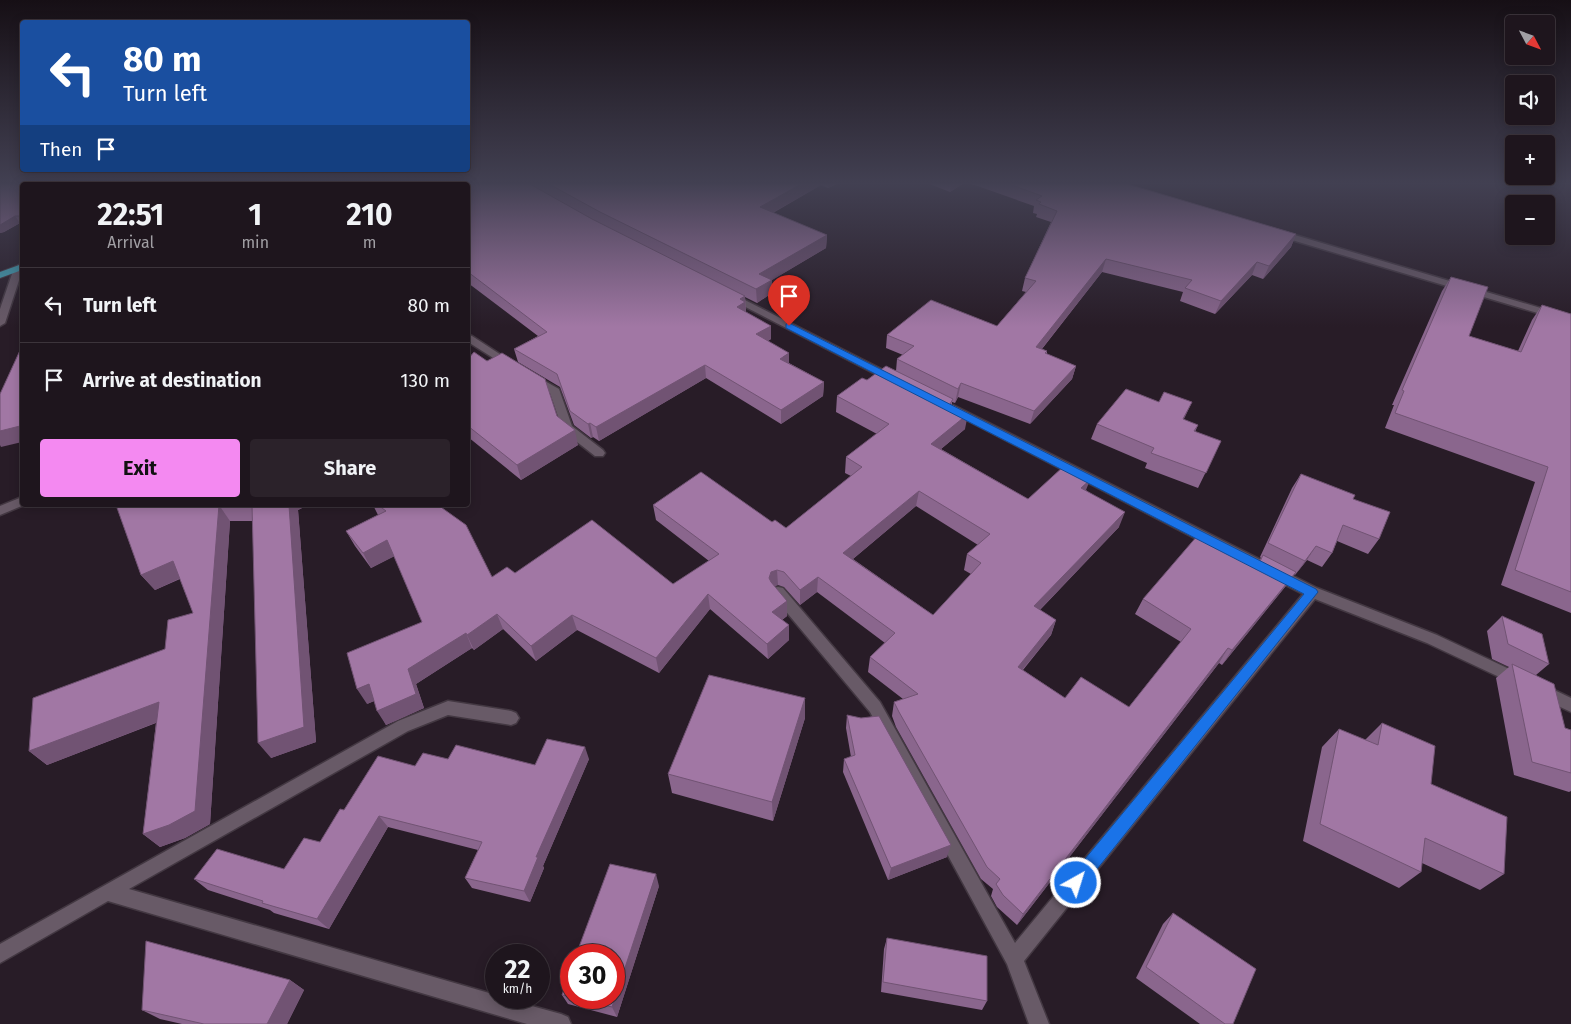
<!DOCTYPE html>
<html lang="en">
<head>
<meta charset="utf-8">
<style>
  body { margin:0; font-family:"Fira Sans",sans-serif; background:#2b222a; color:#f1f3f6; height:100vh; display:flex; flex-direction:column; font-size:19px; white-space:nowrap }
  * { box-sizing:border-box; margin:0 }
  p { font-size:16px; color:#a19fa4 }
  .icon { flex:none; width:28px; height:28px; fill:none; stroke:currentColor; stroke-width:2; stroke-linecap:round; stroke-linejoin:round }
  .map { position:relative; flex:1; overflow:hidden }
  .sheet { position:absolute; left:20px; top:182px; width:450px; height:325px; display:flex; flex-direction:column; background:#1e151d; border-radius:5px; box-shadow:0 2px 12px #0003,0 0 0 1px #3c343b }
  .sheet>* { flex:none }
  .top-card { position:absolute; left:20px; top:20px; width:450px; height:152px; border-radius:5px; box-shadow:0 2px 12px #0003,0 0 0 1px #3c343b; background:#1a4fa0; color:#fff; overflow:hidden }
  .needle { width:32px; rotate:131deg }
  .tools { position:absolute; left:1505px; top:15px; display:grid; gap:10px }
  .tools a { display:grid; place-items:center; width:50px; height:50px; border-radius:5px; background:#1e151d; box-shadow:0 2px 12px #0003,0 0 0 1px #3c343b; font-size:25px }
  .speed { position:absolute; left:485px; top:944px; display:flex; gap:10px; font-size:25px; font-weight:700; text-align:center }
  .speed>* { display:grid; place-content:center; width:65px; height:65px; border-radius:50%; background:#1e151d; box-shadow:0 2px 12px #0003,0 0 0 1px #3c343b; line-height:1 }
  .speed small { font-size:12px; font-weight:400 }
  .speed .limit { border:8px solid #d22; background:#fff; color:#111 }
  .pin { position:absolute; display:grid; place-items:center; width:42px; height:42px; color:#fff; margin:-51px -21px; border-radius:50% 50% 50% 0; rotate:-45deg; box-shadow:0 0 5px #0007 }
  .pin .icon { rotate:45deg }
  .me { position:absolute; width:55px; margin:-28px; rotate:39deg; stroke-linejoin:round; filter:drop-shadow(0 0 4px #0008) }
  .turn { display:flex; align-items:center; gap:18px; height:105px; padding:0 20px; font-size:22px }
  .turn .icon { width:65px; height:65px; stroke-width:2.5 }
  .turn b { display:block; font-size:35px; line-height:42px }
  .then { display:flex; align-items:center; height:48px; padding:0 20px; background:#0003; gap:10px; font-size:19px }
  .eta { display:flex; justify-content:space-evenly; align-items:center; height:85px; text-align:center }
  .eta b { font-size:30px; font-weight:700; line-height:35px }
  .cta { display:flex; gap:10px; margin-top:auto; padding:10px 20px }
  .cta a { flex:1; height:58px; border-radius:5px; background:#f489f1; color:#111; font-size:20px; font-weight:700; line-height:58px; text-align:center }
  .cta a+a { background:#2b222a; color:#f1f3f6 }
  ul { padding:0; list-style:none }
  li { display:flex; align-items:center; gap:15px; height:75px; padding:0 20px; border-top:1px solid #3c343b }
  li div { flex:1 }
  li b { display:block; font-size:19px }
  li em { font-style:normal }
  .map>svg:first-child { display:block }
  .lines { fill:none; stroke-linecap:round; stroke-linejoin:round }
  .minor-casing { stroke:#433842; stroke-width:3 }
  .trunk-casing { stroke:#433842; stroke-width:2 }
  .minor { fill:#685a67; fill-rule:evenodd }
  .trunk { fill:#42a8bc; fill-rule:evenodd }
  .wall { fill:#8a668d; fill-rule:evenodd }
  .shaded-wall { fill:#715373 }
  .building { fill:#a177a4; stroke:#715373; fill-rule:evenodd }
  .route { fill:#1a73e8; stroke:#114b97 }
</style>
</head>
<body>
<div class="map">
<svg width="1571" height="1024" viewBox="0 0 1571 1024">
  <rect width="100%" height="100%" fill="#281c27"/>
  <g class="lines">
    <g class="minor-casing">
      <path id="minor" d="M1278,230l293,87v6l-296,-88 -1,-2z
        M19,265l3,2v4l-17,52 -5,3v-17l14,-41z
        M731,293l166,84 1,2 -1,2h-8l-161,-83v-4z
        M468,335l4,1 43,28 -5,3 -4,-1 -38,-24z
        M534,375l25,14 13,37 31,24 2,3 -2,3h-8l-32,-25 -13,-38 -21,-15z
        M953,405l364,183 120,47 85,40 2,4 -2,4 -5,2 -5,-2 -85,-40 -112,-44 -291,362 25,63h-20l-22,-60 -137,-252 -97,-116 -2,-4 2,-4 5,-1 5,1 97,114 135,241 288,-349 -354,-183 -2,-2 2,-2z
        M22,497v8h2l-24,10v-9z
        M1544,685l27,13v14l-32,-15 -3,-5 3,-5z
        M448,701l63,10 5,2 3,5 -3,5 -5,2 -63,-10 -40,16 -279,158 367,106v3h7l58,16 7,3 3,7h-44l-419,-123 -108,62v-19l398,-223z"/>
    </g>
    <g class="trunk-casing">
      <path id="trunk" d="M258,183h12l-1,2h-12z
        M22,264v6l-22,8v-6z"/>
    </g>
    <use href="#minor" class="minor"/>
    <use href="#trunk" class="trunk"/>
  </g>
  <path class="wall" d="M0,183l22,2v38h-2l-16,9 -4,1z
    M430,183h409l-11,5 -7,-3 -48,28 54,22 -1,13 -54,32v13l-15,10 -12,-6 1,15 25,14v13l-3,2 21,22 35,19 -1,14 -42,28 -75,-46 -107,63 -6,-4 -2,1 -17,-13 -14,-38 -42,-25 -4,-13 24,-13 -70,-53v-98z
    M927,183h37l-14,9z
    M969,183h155l172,51 -5,13 -28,32 -11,-4 -37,39 -35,-13 3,-9 -81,-20 -60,77 5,2v3l29,12 -4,13 -42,45 -72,-27 -3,6 -3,-1v3l13,24 -24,20 87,50 58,-9 33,37 -79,83 16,10 -5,15 -28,35 42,28 64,9 52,-65 -46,-28 8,-15 113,-34 5,-7 -1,-1 32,-69 9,-14 52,25 26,40 -11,15 -31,-13 -5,12 -10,14 -15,-7 -12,15 -1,-1 -9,13 -63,78 -3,-2 -202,262 -20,-18 -6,-11 2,-7 -12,-10 -85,-152 -4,-11 2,-14 9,-3 -35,-27 2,-15 15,-14 -68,-51 -17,13 -16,-18 -6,-2 -3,1 12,30 -5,4 7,20 -21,19 -58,-50 -51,64 -82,-43 -41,31 -33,-32 -29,21 -2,-2 -56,36 8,24 -38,17 -12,-24 -7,3 55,-82 -28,-66 -23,12 -16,-22 -9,-15 32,-16 -5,-10h65l54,72 23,-4 158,11 36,-23 -53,-41 -3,-15 119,17 14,6 65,-52 -6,-3 1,-16 31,-23 -41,-22 1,-16 30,-16 29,-9 1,-12 6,-4 -17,-7 1,-13 110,-9 29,-34 -4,-1 3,-13 26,-56 -15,-5 1,-3 -4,-1 1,-7zM916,506l62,39 -11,9 -3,16 7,4 -38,41 -80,-56z
    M1451,277l18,59 49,15 14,-31 10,-15 29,9v299l-70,-28 34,-103 -150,-54 9,-23h-2l50,-114z
    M468,359l89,57 21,29 -57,35 -53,-43z
    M1184,420l14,5 -3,7 26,9 -23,47 -53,-20 2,-5 -56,-24 6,-15z
    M116,505h192l-10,5 18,232 -45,16 -19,-237h-22l-20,303 -25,14 -25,9 -17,-13 13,-111 -109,42 -18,-14 136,-102 28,-36 -13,-34 -25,11 -14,-15z
    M1502,616l47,48 -13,11 29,53 6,2v61l-2,1 -55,-17 -18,-97 13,-11 -17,-8 -5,-28z
    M805,698v20l-32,103 -101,-28 -4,-19z
    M847,715l100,142 -59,23 -45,-108 1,-13 7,-2 -5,-29z
    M1382,723l49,61 73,90 -24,16 -58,-27 -1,9 -22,16 -96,-47 19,-94 17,-18 26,11z
    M448,759l87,6 54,-6 -46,107 1,2 -14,34 -58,-14 -7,-10 13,-28 -90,-23 -59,102 -55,-16 -4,-3 -62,-20 -14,-11 90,-10 36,-27 24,-32 71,-44z
    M659,886l-42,131 -49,-13 -6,-9z
    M1173,913l60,111h-33l-64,-46 27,-54z
    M887,938l100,63 -5,9 -101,-18 3,-43z
    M290,980l14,10 -17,34h-105l-22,-5 -18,-9z"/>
  <path class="shaded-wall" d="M803,183h18v2l-61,35v-13z
    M828,183h11l-11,5z
    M951,183h13l-14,9z
    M15,216l5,7 -16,9 -4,1v-8z
    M1296,234l-5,13 -28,32 6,-13z
    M827,235l-1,13 -54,32v13l-15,10 -1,-14 3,-15z
    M1106,259l-4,13 -69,88 3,-13z
    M1257,262l-5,13 -37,39 6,-13z
    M745,296l1,20 -9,-9 3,-8z
    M771,326v13l-15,9v-14z
    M789,353v14l-9,-8z
    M705,365l1,13 -107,63 -3,-14z
    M1076,366l-4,13 -42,45 4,-13z
    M824,382l-1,14 -42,28v-14z
    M961,383l-3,14 -3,6 3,-14z
    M1192,402l-7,15 -9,17 7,-15z
    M22,414v28l-21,5 -1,-2v-14z
    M968,414l-3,15 -36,30 2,-15z
    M590,423l3,14 -2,1 -3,-14z
    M575,430l3,15 -57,35 -4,-15z
    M1090,480l-6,15 -3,-7z
    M919,491l-3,15 -74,62 1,-15z
    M219,505l11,16 -20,303 -25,14 -25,9 -17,-13z
    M289,505h19l-10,5 18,232 -45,16 -13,-15z
    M1125,512l-6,15 -90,94 5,-15z
    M387,540l8,16 -24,12 -8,-15z
    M1316,546l-9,14 -12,15 10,-14z
    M173,561l12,15 -30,14 -14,-15z
    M777,570l1,15 -7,2 -2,-9 2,-6z
    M1296,572l-11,15 -63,78 10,-15z
    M818,577l-1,15 -17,13v-15z
    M708,594l2,15 -51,64 -3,-15z
    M787,601v15l-14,11 -1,-15z
    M497,614l6,15 -29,21 -7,-15z
    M572,615l5,15 -41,31 -5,-15z
    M1056,620l-5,15 -38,46 5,-14z
    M789,625v15l-21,19 -1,-15z
    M466,633l6,15 -56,36 8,24 -38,17 -9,-14 31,-42z
    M1228,648l-9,15 -202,262 6,-11z
    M369,684l10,15 -12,5 -10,-15z
    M805,698v20l-32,103 -1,-19z
    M159,702l14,14 -126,49 -18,-14z
    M585,747l4,12 -46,107 1,2 -14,34 -6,-11 12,-34z
    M379,816l9,11 -59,102 -12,-10z
    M951,845l-4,12 -59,23 3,-12z
    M656,874l3,12 -42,131 -5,-10z
    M290,980l14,10 -17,34h-20z"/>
  <path class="building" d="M0,183h23l1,2h-2v31h-7l-15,9z
    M430,183h98l64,36 153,77 -5,3 5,3 -8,5 34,19 -15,8 33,19 -9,6 44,23 -43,28 -76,-45 -109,62 -6,-4 -2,1 -18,-13 -13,-37 -43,-25 33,-17 -79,-60v-87h-43z
    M547,183h256l-43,24 67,28 -68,39 13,6 -16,9 -156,-77z
    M1006,183h118l172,51 -27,32 -12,-4 -36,39 -36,-13 7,-8 -86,-21 -70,88 11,4 -2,2 31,13 -42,45 -73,-28 -3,6 -61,-30 17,-13 -27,-11 44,-35 66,26 39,-45 -11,-3 32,-67 -18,-7 2,-2 -5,-2 6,-4z
    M1451,277l37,10 -19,49 52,16 21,-47 29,9v278l-56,-22 33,-103 -153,-54 9,-22 -2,-1z
    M22,346v68l-2,12 -20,5v-37z
    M474,352l13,9 15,-8 43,26 12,37 18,14 -58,35 -49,-39v-67z
    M886,366l67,33 -3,5 18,10 -37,30 97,55 36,-33 26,14 -9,8 44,24 -91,94 22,14 -38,47 47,31 16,-21 48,30 62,-78 -48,-30 55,-64 60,31 5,-11 33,17 -64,78 -4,-2 -205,266 -20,-19 -7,-11 4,-5 -13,-12 -88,-155 -5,-10 24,-8 -48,-37 25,-24 -77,-56 -18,13 -16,-18 -7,-2 -6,2 -2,6 2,4 16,19 -15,11 17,13 -22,19 -59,-50 -52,64 -84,-43 -41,31 -34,-32 -30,21 -1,-2 -58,36 8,25 -39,17 -8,-27 -12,5 -10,-36 75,-31 -35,-82 -24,13 -17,-22 40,-20 -8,-6h60l28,20 26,52 15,-10 8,6 77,-53 81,64 46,-30 -66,-49 48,-33 71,50 3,-2 11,8 76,-61 -16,-10 43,-33 -52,-28 25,-18 5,2zM919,491l71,43 -23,20 14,9 -48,52 -90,-62z
    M1126,389l33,13 5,-10 28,10 -9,17 15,6 -4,6 27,10 -15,32 -55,-20 3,-5 -57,-24z
    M1301,474l54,21 -2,4 37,13 -11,27 -36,-14 -11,28 -16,-7 -11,15 -37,-18z
    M116,505h103l-24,306 -26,14 -26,9 16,-132 -130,49 4,-53 132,-49 3,-29 25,-7 -20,-52 -32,14z
    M238,505h51l15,222 -46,16 -6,-238z
    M1502,616l40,18 7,30 -41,-20z
    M1512,664l42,20 11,44 6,2v43l-39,-11z
    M709,675l96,23 -33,104 -104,-28z
    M847,715l14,3 18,-2 72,129 -60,23 -47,-109 11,-4z
    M1382,723l53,23 -4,38 76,33 -3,57 -79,-36 -4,34 -101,-48 19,-95 39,16z
    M547,739l38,8 -49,110h2l-14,34 -59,-13 17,-36 -103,-26 -62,103 -55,-16 1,-2 -69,-22 23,-30 67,20 20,-31 16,4 20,-33 4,1 34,-54 37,10 8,-13 25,6 8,-14 79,20z
    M610,864l46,10 -44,133 -39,-9h41v-43h-38z
    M1173,913l83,56 -23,55h-8l-79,-57z
    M887,938l100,18v45l-104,-19z
    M146,941l144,39 -23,44h-63l-62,-14z
    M571,969v28l-9,-2z"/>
  <linearGradient id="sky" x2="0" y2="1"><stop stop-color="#160f15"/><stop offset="0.56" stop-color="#424052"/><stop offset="1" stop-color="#424052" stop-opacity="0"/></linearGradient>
  <rect width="1571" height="327" fill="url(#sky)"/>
  <path class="route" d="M789,323l527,266 2,3 -236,296 -6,3 -6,-3 -2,-5 2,-6 234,-283 -518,-266v-4z"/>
</svg>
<div class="tools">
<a><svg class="needle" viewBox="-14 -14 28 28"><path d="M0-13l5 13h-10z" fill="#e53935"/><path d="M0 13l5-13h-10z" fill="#a19fa4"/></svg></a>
<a><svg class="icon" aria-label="sound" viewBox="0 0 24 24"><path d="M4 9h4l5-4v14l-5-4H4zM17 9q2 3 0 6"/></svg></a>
<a>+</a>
<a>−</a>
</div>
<div class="speed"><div>22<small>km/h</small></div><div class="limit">30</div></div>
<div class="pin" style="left:789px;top:326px;background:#d93025"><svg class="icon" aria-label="arrive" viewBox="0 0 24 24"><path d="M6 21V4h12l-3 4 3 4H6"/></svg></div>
<svg class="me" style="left:1076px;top:883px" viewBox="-20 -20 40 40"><circle r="17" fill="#1a73e8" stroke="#fff" stroke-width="3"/><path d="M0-11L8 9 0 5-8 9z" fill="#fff"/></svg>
<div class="top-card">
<div class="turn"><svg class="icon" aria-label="left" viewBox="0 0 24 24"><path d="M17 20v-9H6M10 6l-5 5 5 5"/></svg><div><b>80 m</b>Turn left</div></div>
<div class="then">Then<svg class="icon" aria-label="arrive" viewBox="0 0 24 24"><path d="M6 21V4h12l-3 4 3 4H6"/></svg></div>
</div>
<section class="sheet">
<div class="eta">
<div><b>22:51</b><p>Arrival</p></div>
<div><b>1</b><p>min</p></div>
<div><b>210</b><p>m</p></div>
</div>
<ul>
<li><svg class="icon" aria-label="left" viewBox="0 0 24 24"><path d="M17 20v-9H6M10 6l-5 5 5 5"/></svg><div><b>Turn left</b></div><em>80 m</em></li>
<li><svg class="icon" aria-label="arrive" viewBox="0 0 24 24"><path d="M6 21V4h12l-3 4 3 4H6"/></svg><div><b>Arrive at destination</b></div><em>130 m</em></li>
</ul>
<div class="cta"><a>Exit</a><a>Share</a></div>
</section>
</div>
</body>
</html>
